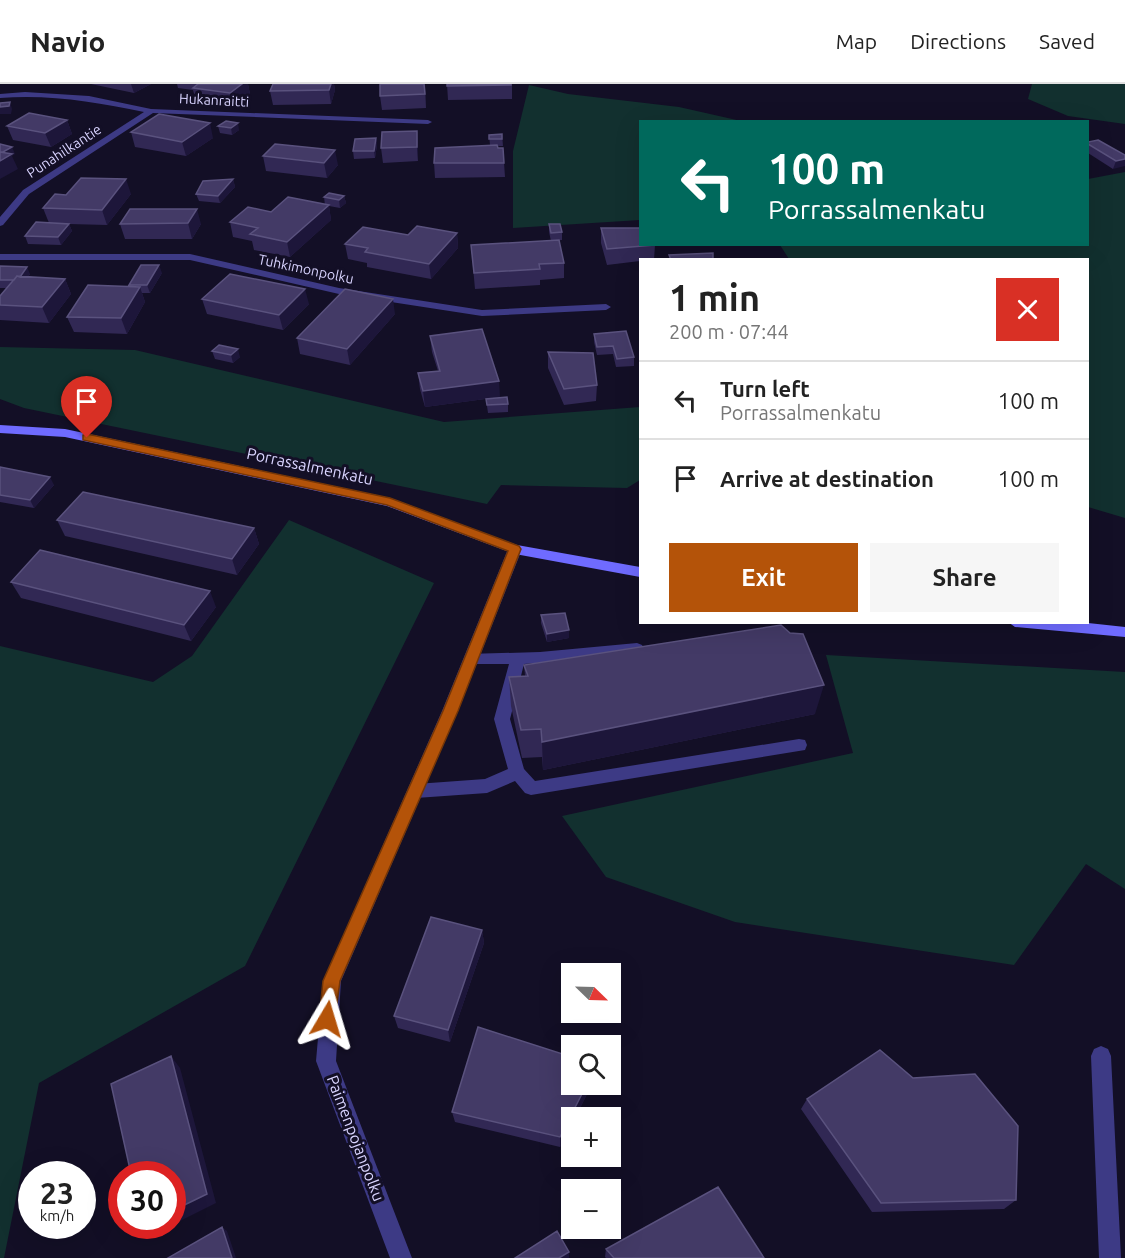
<!DOCTYPE html>
<html lang="en">
<head>
<meta charset="utf-8">
<style>
  body { margin:0; font-family:Ubuntu,sans-serif; background:#f6f6f6; color:#222; height:100vh; display:flex; flex-direction:column; font-size:22px; white-space:nowrap }
  * { box-sizing:border-box; margin:0 }
  p { font-size:20px; color:#767676 }
  .icon { flex:none; width:33px; height:33px; fill:none; stroke:currentColor; stroke-width:2; stroke-linecap:round; stroke-linejoin:round }
  .map { position:relative; flex:1; overflow:hidden }
  .panel { position:absolute; left:639px; top:174px; width:450px; height:366px; display:flex; flex-direction:column; background:#fff; border-radius:0px; box-shadow:0 6px 24px #0002 }
  .panel>* { flex:none }
  .banner { position:absolute; left:639px; top:36px; width:450px; height:126px; border-radius:0px; box-shadow:0 6px 24px #0002; background:#00695c; color:#fff; overflow:hidden }
  .needle { width:39px; rotate:113deg }
  .controls { position:absolute; left:561px; top:879px; display:grid; gap:12px }
  .controls a { display:grid; place-items:center; width:60px; height:60px; border-radius:0px; background:#fff; box-shadow:0 6px 24px #0002; font-size:30px }
  .speed { position:absolute; left:18px; top:1077px; display:flex; gap:12px; font-size:30px; font-weight:700; text-align:center }
  .speed>* { display:grid; place-content:center; width:78px; height:78px; border-radius:50%; background:#fff; box-shadow:0 6px 24px #0002; line-height:1 }
  .speed small { font-size:15px; font-weight:400 }
  .speed .limit { border:9px solid #d22; background:#fff; color:#111 }
  .pin { position:absolute; display:grid; place-items:center; width:51px; height:51px; color:#fff; margin:-62px -26px; border-radius:50% 50% 50% 0; rotate:-45deg; box-shadow:0 0 6px #0007 }
  .pin .icon { rotate:45deg }
  .me { position:absolute; width:66px; margin:-33px; rotate:7deg; stroke-linejoin:round; filter:drop-shadow(0 0 4px #0008) }
  .turn { display:flex; align-items:center; gap:21px; height:126px; padding:0 30px; font-size:27px }
  .turn .icon { width:78px; height:78px; stroke-width:2.5 }
  .turn b { display:block; font-size:42px; line-height:51px }
  .round { display:grid; place-items:center; flex:none; width:63px; height:63px; border-radius:0px; background:#f6f6f6 }
  .overview { display:flex; align-items:center; justify-content:space-between; height:102px; padding:0 30px }
  h1 { font-size:36px; font-weight:700; line-height:45px }
  .button { display:flex; gap:12px; margin-top:auto; padding:12px 30px }
  .button a { flex:1; height:69px; border-radius:0px; background:#b45309; color:#fff; font-size:24px; font-weight:700; line-height:69px; text-align:center }
  .button a+a { background:#f6f6f6; color:#222 }
  ul { padding:0; list-style:none }
  li { display:flex; align-items:center; gap:18px; height:78px; padding:0 30px; border-top:2px solid #e0e0e0 }
  li div { flex:1 }
  li b { display:block; font-size:22px }
  li em { font-style:normal }
  header { display:flex; align-items:center; gap:36px; box-sizing:border-box; height:84px; padding:0 30px; background:#fff; border-bottom:2px solid #e0e0e0 }
  header strong { font-size:28px }
  nav { display:flex; gap:33px; margin-inline-start:auto; font-size:21px }
  .map>svg:first-child { display:block }
  .green { fill:#12302f }
  .lines { fill:none; stroke-linecap:round; stroke-linejoin:round }
  .lane { fill:#3d3a85; fill-rule:evenodd }
  .street { fill:#3d3a85; fill-rule:evenodd }
  .secondary { fill:#6f6bff; fill-rule:evenodd }
  .wall { fill:#312854 }
  .shaded-wall { fill:#1d163a }
  .building { fill:#433a66; stroke:#5a527e; stroke-width:1.5 }
  .route { fill:#b45309; stroke:#753606; stroke-width:1.5 }
  .labels { text-anchor:middle; stroke-width:6; stroke-linejoin:round; paint-order:stroke }
  .far-street-label { font-size:14px; fill:#d9d4ff; stroke:#130f26 }
  .street-label { font-size:16px; fill:#d9d4ff; stroke:#130f26 }
</style>
</head>
<body>
<header>
<strong>Navio</strong>
<nav><a>Map</a><a>Directions</a><a>Saved</a></nav>
</header>
<div class="map">
<svg width="1125" height="1174" viewBox="0 0 1125 1174">
  <rect width="100%" height="100%" fill="#130f26"/>
  <path class="green" d="M1032,0h93v40l-57,-8 -40,-17z
    M529,1l39,9 111,13 62,14 -101,1v98l-127,8v-77z
    M1125,88v346l-37,-11v-247l-299,-1 -9,-14 308,-1v-65z
    M0,263l135,3 309,72 196,-15v73l-13,8 -126,-3 -14,19 -463,-96 -24,-9z
    M289,436l145,63 -189,383 -206,117 -35,175h-4v-612l153,36 39,-26z
    M826,571l299,17v217l-39,-25 -72,101 -279,-43 -129,-45 -44,-61 291,-63z"/>
  <g class="lines">
    <path class="lane" d="M637,559l5,2 2,4 -2,4 -5,2 -113,9 -14,55 14,50 11,12 264,-42 6,1 2,5 -2,5 -274,45 -6,-2 -10,-12 -28,12 -71,5 -6,-2 -2,-5 2,-5 6,-2 69,-5 23,-10 -14,-50 15,-55h-37l-5,-2 -2,-4 2,-4 73,-2z"/>
    <path class="street" d="M25,8l64,4 62,13 277,11 4,2 -4,2 -275,-11 -124,81 -26,31 -3,1v-9l23,-27 121,-78c-48,-10 -95,-18 -144,-14v-4z
      M0,170h190l149,34 143,22 124,-6 5,3 -5,3 -124,6 -143,-22 -149,-34h-190z
      M515,460l7,5 -64,162 -117,270 -5,80 76,197h-22l-74,-197 7,-80 119,-270 66,-162z
      M1101,962l7,3 3,7 10,202h-22l-8,-202 3,-7z"/>
    <path class="secondary" d="M0,341l65,4 325,69 127,47 123,22v10l-125,-23 -128,-48 -322,-69 -65,-4z
      M1008,538h71l46,5v10l-110,-10z"/>
  </g>
  <path class="wall" d="M91,0h60l-17,9z
    M177,0h71l2,10 -17,13 -37,-6 -3,-11 -15,-2z
    M273,0h61l1,6 -4,14 -58,1 -3,-14z
    M425,0l1,24 -44,2 -2,-14z
    M447,0h65v15l-64,1z
    M67,36l5,14 -21,13 -38,-7 -6,-14z
    M218,42l21,4 -7,5 -12,-2z
    M417,47l1,30 -35,2 -2,-15z
    M131,48l82,6 -27,18 -51,-9z
    M502,50l1,12h-6l1,2h5l2,29 -70,1 -1,-15 56,-18 -1,-10z
    M376,54l1,7 -2,13 -21,1 -1,-8z
    M1088,58l37,13 -12,14 -25,-16z
    M263,72l75,9 -11,13 -61,-7z
    M233,95l2,8 -15,16 -21,-2 -3,-7z
    M131,110l-24,31 -38,-1 3,7 -11,14 -33,-1 -3,-8 24,-13 -6,-15 23,-13z
    M344,112l2,7 -6,5 -11,-2 2,14 -41,37 -36,-7 -2,-9 -19,-4 -3,-15 41,-10 54,-7 -1,-8z
    M130,125l71,15 -9,15h-67l-5,-15z
    M549,140l13,8v8l-11,1 -2,-9z
    M601,144l54,17 -1,15h-14v1l-33,4 -6,-22z
    M457,149l1,15 -27,31 -64,-12v-4l-19,-4 -3,-15 63,-9z
    M471,161l93,18v15l-24,2v5l-65,4z
    M0,182l30,8 -2,3 37,2 6,15 -22,29 -49,-3v-24l7,-8h-7z
    M162,189l-12,20h-8l3,9 -18,32 -53,-2 -7,-15 62,-31v-1z
    M202,215l107,5 -26,26 -76,-16z
    M395,230l-45,51 -50,-11 -3,-16z
    M594,250l40,23v9l-18,1 -3,-13 -16,1 -3,-13z
    M430,252l70,61 -75,10 -5,-18 -2,-16 20,-2 -6,-19z
    M212,267l28,6 -7,6 -18,-4z
    M548,268l49,33 -1,16 -32,4 -16,-37z
    M486,315l22,5v8l-20,1z
    M0,383l54,18 -20,23 -34,-6z
    M57,436l197,8 5,16 -22,31 -172,-39z
    M11,498l205,25 -25,34 -170,-43z
    M541,531l28,23 -22,4 -6,-19z
    M524,581l291,49 -272,56 -1,-13 -20,1 -11,-52 -2,-29 16,-1z
    M482,846l2,13 -34,99 -52,-14 -4,-12z
    M913,994l103,122 -12,9 -132,3 -71,-103 6,-10z
    M572,1000h20l-17,34h-3v6l-12,23 -105,-25 -3,-10z
    M606,1165l158,9h-158l-1,-1z"/>
  <path class="shaded-wall" d="M131,0h20l-17,9z
    M242,0h6l2,10 -17,13 -3,-14z
    M331,0h3l1,6 -4,14 -2,-14z
    M10,18l2,7 -1,5h-11v-7z
    M67,36l5,14 -21,13 -6,-14z
    M210,39l3,15 -27,18 -4,-14z
    M238,39l1,7 -7,5 -1,-7z
    M417,47l1,14v16l-1,-14z
    M376,54l1,7 -2,13 -1,-7z
    M12,63l3,7 -3,2 6,13 -18,10v-25z
    M335,66l3,15 -11,13 -3,-15z
    M1125,75v7l-12,3 3,-8z
    M126,95l5,15 -24,31 -5,-15z
    M233,95l2,8 -15,16 -2,-7z
    M344,112l2,7 -6,5 -1,-8z
    M329,121l2,15 -41,37 -3,-15z
    M197,125l4,15 -9,15 -4,-16z
    M69,140l3,7 -11,14 -3,-8z
    M457,149l1,15 -27,31 -2,-15z
    M159,181l3,8 -12,20 -3,-8z
    M27,183l3,7 -9,14 -4,-8z
    M65,195l6,15 -22,29 -7,-16z
    M140,203l5,15 -18,32 -6,-16z
    M305,205l4,15 -26,26 -4,-15z
    M393,215l2,15 -45,51 -3,-16z
    M238,265l2,8 -7,6 -2,-8z
    M499,297l1,16 -75,10 -2,-16z
    M50,393l4,8 -20,23 -4,-8z
    M254,444l5,16 -22,31 -5,-16z
    M210,507l6,16 -25,34 -7,-16z
    M569,546v8l-22,4v-8z
    M824,601l-9,29 -272,56 -1,-28z
    M482,846l2,13 -34,99 -2,-12z
    M171,972l9,12 36,135 -44,22z
    M587,1000h5l-17,34h-3v6l-12,23v-10z
    M143,1142h28l-17,8z
    M222,1143l5,4 9,27h-4z
    M569,1168v6h-10z"/>
  <path class="building" d="M198,0h44l-12,9 -37,-5z
    M273,0h58l-2,6 -59,1z
    M380,0h44l1,10 -45,2z
    M447,0h64v1l-64,1z
    M10,18l-1,4 -9,1v-4z
    M29,29l38,7 -22,13 -38,-7z
    M159,30l51,9 -28,19 -51,-10z
    M226,37l12,2 -7,5 -13,-2z
    M417,47v16l-36,1 1,-16z
    M502,50v5h-13v-4z
    M376,54l-2,13h-21l2,-12z
    M1098,56l27,15v4l-9,2 -28,-17v-2z
    M0,60l12,3 -9,5h-3z
    M275,60l60,6 -11,13 -61,-7z
    M497,61l1,3h5l1,15h-70l1,-15z
    M0,68l12,2 -12,7z
    M81,94l45,1 -24,31 -59,-2 12,-14 11,1z
    M233,95l-15,17 -22,-2 7,-13z
    M329,109l15,3 -5,4 -15,-3z
    M288,113l41,8 -42,37 -37,-8 8,-6 -28,-6 18,-15 23,5z
    M130,125h67l-9,14 -68,1z
    M36,138l33,2 -11,13 -33,-1z
    M549,140h11l2,8 -11,1z
    M417,142l40,7 -28,31 -64,-12 3,-4 -23,-4 18,-17 45,8z
    M601,144h39v16l15,1 -48,4z
    M559,156l5,23 -25,1 1,5 -66,4 -3,-28z
    M713,169v7h-42l-2,-5z
    M141,181h18l-12,20h-18z
    M0,182l27,1 -7,10 -3,-1 -3,4h-14z
    M230,190l75,15 -26,26 -77,-16z
    M17,192l48,3 -23,28 -42,-2v-9z
    M88,201l52,2 -19,31 -54,-1z
    M345,205l48,10 -46,50 -50,-11z
    M482,245l17,52 -76,10 -5,-18 22,-2 -10,-35z
    M626,247l8,26 -17,2 -4,-13 -16,1 -3,-13z
    M219,261l19,4 -7,6 -19,-4z
    M548,268l45,1 4,32 -33,4z
    M507,313l1,7 -21,1 -1,-6z
    M0,383l50,10 -20,23 -30,-5z
    M83,408l171,36 -22,31 -175,-39z
    M40,466l170,41 -26,34 -173,-43z
    M565,529l4,17 -22,4 -6,-19z
    M781,541l9,8 13,1 21,51 -282,57 -1,-13 -20,1 -12,-53 19,-1 -4,-11z
    M431,833l51,13 -34,100 -54,-14z
    M478,943l94,30v27h15l-27,53 -108,-25z
    M880,966l33,28 62,-4 43,52 -2,74 -135,3 -74,-104z
    M171,972l36,138 -35,17v-37h-41l-20,-90z
    M718,1103l46,71h-150l-8,-9z
    M222,1143l10,31h-64z
    M557,1147l12,21 -10,6h-44z"/>
  <path class="route" d="M87,350l303,64 129,48 2,3 -63,162 -118,270 -6,44 -7,3 -6,-3 -2,-6 4,-38 120,-270 65,-160 -121,-46 -304,-65v-5z"/>
  <g class="labels">
    <g class="far-street-label">
      <text transform="translate(214 16) rotate(3)" y="5">Hukanraitti</text>
      <text transform="translate(64 67) rotate(-33)" y="5">Punahilkantie</text>
      <text transform="translate(306 185) rotate(12)" y="5">Tuhkimonpolku</text>
    </g>
    <g class="street-label">
      <text transform="translate(310 382) rotate(12)" y="6">Porrassalmenkatu</text>
      <text transform="translate(356 1054) rotate(69)" y="6">Paimenpojanpolku</text>
    </g>
  </g>
</svg>
<div class="controls">
<a><svg class="needle" viewBox="-14 -14 28 28"><path d="M0-13l5 13h-10z" fill="#e53935"/><path d="M0 13l5-13h-10z" fill="#767676"/></svg></a>
<a><svg class="icon" aria-label="search" viewBox="0 0 24 24"><circle cx="10" cy="10" r="6"/><path d="M15 15l6 6"/></svg></a>
<a>+</a>
<a>−</a>
</div>
<div class="speed"><div>23<small>km/h</small></div><div class="limit">30</div></div>
<div class="pin" style="left:87px;top:354px;background:#d93025"><svg class="icon" aria-label="arrive" viewBox="0 0 24 24"><path d="M6 21V4h12l-3 4 3 4H6"/></svg></div>
<svg class="me" style="left:327px;top:935px" viewBox="-20 -20 40 40"><path d="M0-17L14 15 0 8-14 15z" fill="#b45309" stroke="#fff" stroke-width="4"/></svg>
<div class="banner">
<div class="turn"><svg class="icon" aria-label="left" viewBox="0 0 24 24"><path d="M17 20v-9H6M10 6l-5 5 5 5"/></svg><div><b>100 m</b>Porrassalmenkatu</div></div>
</div>
<section class="panel">
<div class="overview"><div><h1>1 min</h1><p>200 m · 07:44</p></div><a class="round" style="background:#d93025;color:#fff"><svg class="icon" aria-label="close" viewBox="0 0 24 24"><path d="M6 6l12 12M18 6L6 18"/></svg></a></div>
<ul>
<li><svg class="icon" aria-label="left" viewBox="0 0 24 24"><path d="M17 20v-9H6M10 6l-5 5 5 5"/></svg><div><b>Turn left</b><p>Porrassalmenkatu</p></div><em>100 m</em></li>
<li><svg class="icon" aria-label="arrive" viewBox="0 0 24 24"><path d="M6 21V4h12l-3 4 3 4H6"/></svg><div><b>Arrive at destination</b></div><em>100 m</em></li>
</ul>
<div class="button"><a>Exit</a><a>Share</a></div>
</section>
</div>
</body>
</html>
